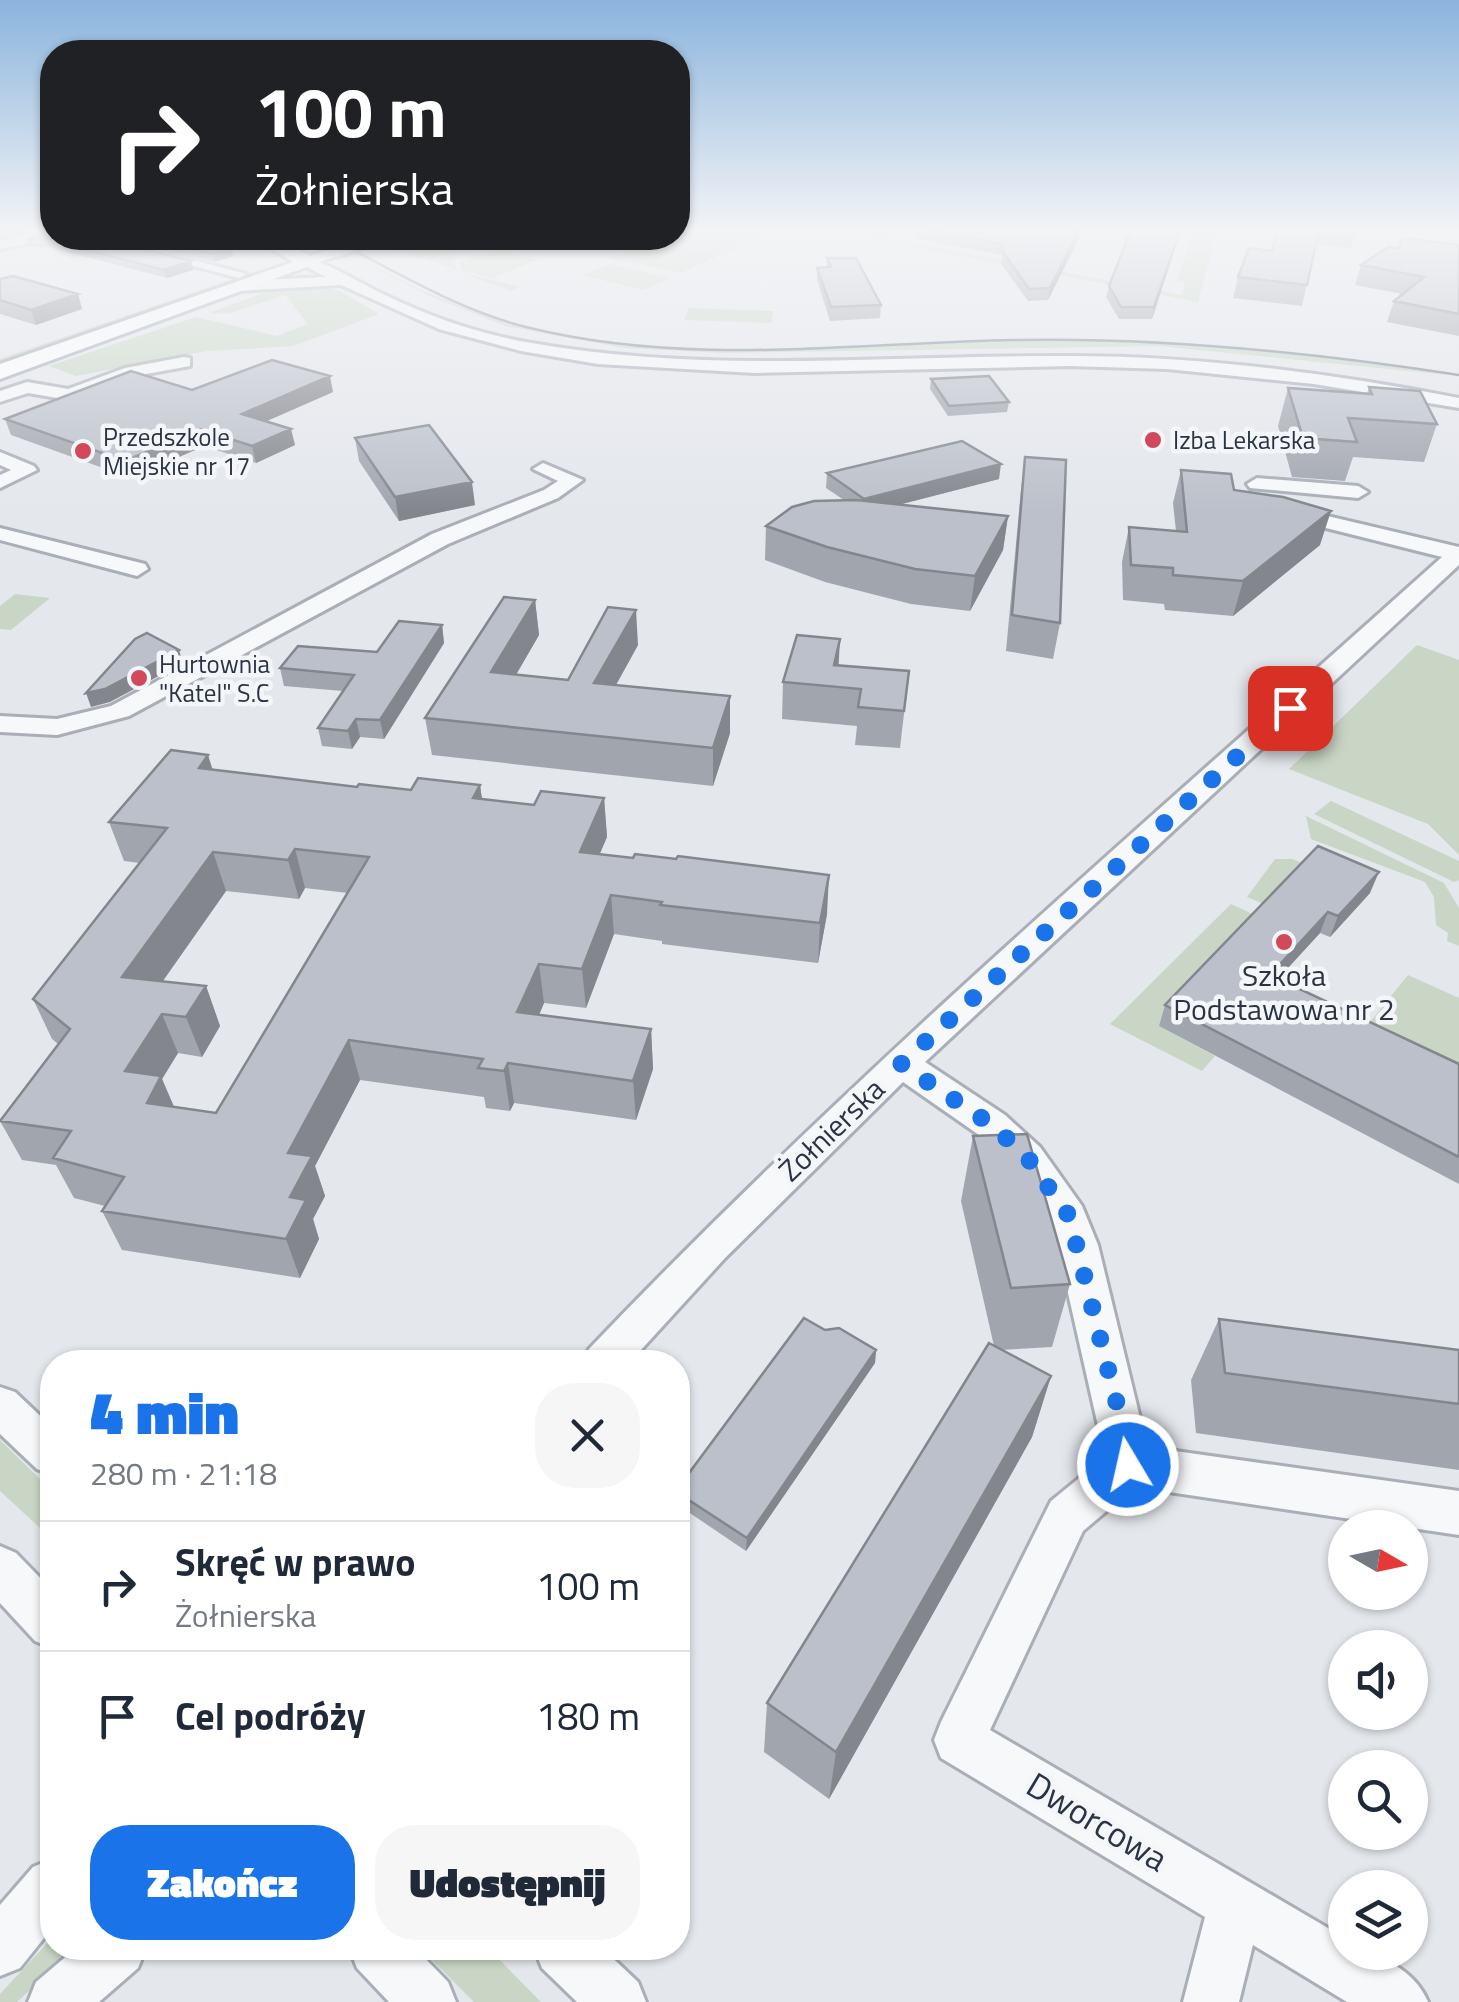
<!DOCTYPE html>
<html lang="pl">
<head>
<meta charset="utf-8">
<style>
  body { margin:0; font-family:"Titillium Web",sans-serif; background:#f6f6f7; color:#1f2937; height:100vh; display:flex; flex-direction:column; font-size:38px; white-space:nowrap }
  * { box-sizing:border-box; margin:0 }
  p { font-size:32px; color:#747a83 }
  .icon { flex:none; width:55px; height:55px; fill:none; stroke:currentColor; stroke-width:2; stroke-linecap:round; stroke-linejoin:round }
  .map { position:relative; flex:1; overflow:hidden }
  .sheet { position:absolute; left:40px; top:1350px; width:650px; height:610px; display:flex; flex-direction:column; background:#fff; border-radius:40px; box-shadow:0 2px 8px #0004 }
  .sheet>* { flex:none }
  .hud { position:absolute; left:40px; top:40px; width:650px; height:210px; border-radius:40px; box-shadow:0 2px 8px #0004; background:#202124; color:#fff; overflow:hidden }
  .needle { width:65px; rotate:99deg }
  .controls { position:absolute; left:1328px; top:1510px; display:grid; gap:20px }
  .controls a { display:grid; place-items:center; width:100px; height:100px; border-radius:50%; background:#fff; box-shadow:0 2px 8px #0004; font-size:50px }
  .pin { position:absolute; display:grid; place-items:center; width:85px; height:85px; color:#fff; margin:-42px; border-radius:20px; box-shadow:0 5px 15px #0006 }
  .me { position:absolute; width:110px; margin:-55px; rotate:351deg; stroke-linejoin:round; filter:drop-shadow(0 0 8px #0008) }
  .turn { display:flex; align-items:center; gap:35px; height:210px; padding:0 50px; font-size:45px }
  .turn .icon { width:130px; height:130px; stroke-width:2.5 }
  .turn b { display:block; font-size:70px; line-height:85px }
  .round { display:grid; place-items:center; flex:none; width:105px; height:105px; border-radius:40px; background:#f6f6f7 }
  .head { display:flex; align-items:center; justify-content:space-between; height:170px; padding:0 50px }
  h1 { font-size:60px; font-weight:800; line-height:75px; color:#1a73e8 }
  .cta { display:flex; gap:20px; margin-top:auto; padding:20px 50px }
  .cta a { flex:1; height:115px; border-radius:40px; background:#1a73e8; color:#fff; font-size:40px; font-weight:800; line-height:115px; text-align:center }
  .cta a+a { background:#f6f6f7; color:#1f2937 }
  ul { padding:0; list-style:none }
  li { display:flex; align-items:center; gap:30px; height:130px; padding:0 50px; border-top:2px solid #e0e1e3 }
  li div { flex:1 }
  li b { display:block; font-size:38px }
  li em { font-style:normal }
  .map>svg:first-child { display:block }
  .green { fill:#c9d6c5 }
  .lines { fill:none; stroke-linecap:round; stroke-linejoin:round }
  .minor-casing { stroke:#a9aeb7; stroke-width:6 }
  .major-casing { stroke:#a3abb8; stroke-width:6 }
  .minor { fill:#f7f8fa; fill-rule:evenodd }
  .major { fill:#fff; fill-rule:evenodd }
  .tram { stroke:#7d8696; stroke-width:2.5 }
  .wall { fill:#a1a5ae; fill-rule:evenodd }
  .shaded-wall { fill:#83868d }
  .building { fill:#bbc0ca; stroke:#83868d; stroke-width:2.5; fill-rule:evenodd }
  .route { stroke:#1a73e8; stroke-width:18; stroke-dasharray:0 32.4 }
  .poi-dot { fill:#d1495b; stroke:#f4f6f9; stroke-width:4 }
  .labels { text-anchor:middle; stroke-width:9; stroke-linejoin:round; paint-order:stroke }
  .far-poi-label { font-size:25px; fill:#2b3445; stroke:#f4f6f9; text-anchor:start }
  .poi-label { font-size:30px; fill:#2b3445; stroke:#f4f6f9 }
  .street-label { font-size:30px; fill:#2b3445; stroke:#f4f6f9 }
  .near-street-label { font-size:35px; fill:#2b3445; stroke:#f4f6f9 }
</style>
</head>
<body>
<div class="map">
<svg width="1459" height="2002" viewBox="0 0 1459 2002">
  <rect width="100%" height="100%" fill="#e4e7ec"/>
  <path class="green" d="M678,230l91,4 -89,39 -70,-15 50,-20h18z
    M824,230h25l333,65 3,-13 -8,-1 15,-49 25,-2 -19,72z
    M403,238h48l-17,6 21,7 1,20 64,16 -8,4c-40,-12 -76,-32 -116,-40l-2,-7h-6z
    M496,238l18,16 24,6 -46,18 -31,-8 -1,-7 14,-8 33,-4 -48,-2z
    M609,264l62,14 -28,12 -62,-15z
    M370,265c14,5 27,14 41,20 54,24 111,46 172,55 145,22 294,3 440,1 142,-2 283,11 424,34l-287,-29 -438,7 -97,-5 -120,-22 -78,-31z
    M261,269l4,2 -265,97v-9z
    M315,286l25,5 39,23 -86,32 -86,5 -131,25 -27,-10 147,-49 81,19 31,-12 -23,-29 -57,19 -19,-1 60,-22z
    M689,308l84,3h1l-3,12 -87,-3z
    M15,594l35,4 -39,32 -11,-1v-23z
    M1417,645l42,15v195l-31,-31 -139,-55z
    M1331,801l128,60v19l-5,2 -140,-68z
    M1306,816l138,67 15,25v38l-12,-5 1,-8 -12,-8 -2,-28 -9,-15 -114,-43z
    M1275,859h18l17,8 -39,40 -24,-10z
    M1231,904l30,14 -102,108 56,30 -13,15 -92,-47z
    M1408,975l51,23v65l-88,-42z
    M0,1440l52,51v48l-52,-48z
    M52,1938v10h24l-59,54h-17v-8z
    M420,1948h68l53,54h-67z"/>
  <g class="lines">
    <g class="minor-casing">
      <path id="minor" d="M50,230l5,8 -55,11v-8z
        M89,238h22l135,36 -7,4z
        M370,238h20l-52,19 -12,-3z
        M308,258c26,8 50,24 75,36 45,22 93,39 143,48 180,33 361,13 543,14 131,0 261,17 390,42v10l-145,-24 -147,-15 -98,-3 -314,7 -157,-9 -77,-13 -82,-22 -98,-44 -102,6 -8,-5 8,-5 87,-4 -23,-12v-6z
        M184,357l6,1v8l-55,10 -66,24 -41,-7 -28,9v-11l27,-9 41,7 57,-21z
        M0,452l34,14 3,4 -37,18v-13l11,-5 -11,-5z
        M543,463l40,17 -25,18 -110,46 -319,172 -72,19 -57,-3v-16l57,3 54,-13 321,-172 112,-44 14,-9 -25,-12z
        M1257,478l101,8 10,6 -10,6 -108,-10 -3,-4z
        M1285,506l174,41v18l-534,497 80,53 35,32 42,59 16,39 49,202 312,44v44l-324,-48 -52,44 -93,199 355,208v14c34,0 70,18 83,50h-81l-94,-57 -14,57h-56l22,-85 -264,-159 -7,-18 7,-18 110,-221 54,-44 -53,-235 -38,-55 -35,-32 -76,-53 -178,176 -95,104h-47l6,-13c268,-281 565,-533 853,-792l-164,-41 -3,-4z
        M0,528l145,36 3,5 -11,7 -137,-36z
        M0,1387l15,5 37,35v48l-15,-6 -37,-35z
        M0,1546l16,7 36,37v58l-17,-7 -35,-38z
        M52,1859v69l-32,40 -20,8v-71l33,-38z
        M76,1948h70l-8,20 -39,34h-71l8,-20z
        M349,1948h66l33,34 8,20h-67l-32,-34z
        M534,1948h68l36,34 8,20h-69l-35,-34z"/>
    </g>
    <g class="major-casing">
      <path id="major" d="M255,238h22l33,18 23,-8 9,6 -342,125v-15l293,-102z"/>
    </g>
    <use href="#minor" class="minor"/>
    <use href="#major" class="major"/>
    <path class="tram" d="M330,238c65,33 129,73 200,90 159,39 323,15 484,12 149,-3 297,12 445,35"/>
  </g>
  <path class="wall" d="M918,230h165l-35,70 -20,1 -27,-37 1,-9 -84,-16z
    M1131,230h55l-5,1 -29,88h-33l-13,-22 3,-11z
    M1277,230h79l-5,18 -35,-4 -14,62 -69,-8 5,-21 34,-26z
    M52,232l141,38 -26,8 -119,-31h-19l-3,-8z
    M124,238h107l1,6 -6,2 7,10 -18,6z
    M1459,245v91l-72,-14 7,-21 8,-7 -47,-9 6,-20 38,-17z
    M827,258l54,47 -1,13 -50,3 -13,-41v-12l10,-1z
    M0,279l82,30 -46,16 -36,-11z
    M931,379l78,23 -2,10 -59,4 -18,-27z
    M1369,387l68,37 -13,38 -71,-5 -8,24 -53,-4 -14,-51 10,-38 79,6z
    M192,390l141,2 -66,29 28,24 -39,18 -52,-17 -73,32 -120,-43 -6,-16z
    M355,438l120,67 -76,16 -40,-60z
    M1025,457l35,166 -7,36 -47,-8 15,-161z
    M1181,470l53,20 86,55 -87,71 -68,-6 -1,-6 -41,-4 -1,-38 7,-35 47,4 -3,-28z
    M827,473l172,6 -101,26 110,11 -5,34 -33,61 -59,-7 -86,-22 -60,-22 1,-34 78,-26 -18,-12z
    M535,600l4,35 -23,40 52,5 70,-35 -22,40 114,11v37l-17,53 -281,-31 -7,-37z
    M442,625l2,18 -60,96 -24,-2 -8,12 -30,-3 -4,-18 25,-37 -59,-5 -4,-18 97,-16z
    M838,665l71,6 -9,77 -45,-3 2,-19 -75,-7 1,-37z
    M213,769l144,18 54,3 69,-5 2,14 52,6 70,-7 3,39 -8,18 228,59 -9,49 -156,-19v-3l-48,-7 -28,74 -42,-5 -5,12 112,14 2,40 -17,51 -122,-17 -4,8 -24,-3 -2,-11 -124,-17 -45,86 10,30 -12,23 6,20 -19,39 -178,-28 -20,-39 3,-5 -31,-8 -18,-33 -34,-5 -22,-39 58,-77 -6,-5 -19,-40 107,-136 -16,-2 -15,-39zM305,888l43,5 -132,220 -42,-6 -12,-28 16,-26 24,4 18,-31 -14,-40 -43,-5 63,-90 73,8z
    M1318,846l52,47 -40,44 -10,-4 -42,46 181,85v120l-300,-158 6,-21z
    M973,1136l97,148 -18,63 -51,3 50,26 -19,61 -203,362 -65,-47 3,-49 227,-357 -33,-145z
    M1219,1319l240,31v120l-263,-37 -5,-53z
    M825,1330l51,20 -1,13 -129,188 -68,-46v-17z"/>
  <path class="shaded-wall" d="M0,230h35l-35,8z
    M1079,230h4l-35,70 2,-12z
    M1180,230h1l-29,89 2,-12z
    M225,238h6l1,6 -16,5 -2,-8z
    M231,248l2,8 -18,6 -2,-8z
    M191,261l2,9 -26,8 -3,-8z
    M78,294l4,15 -46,16 -5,-15z
    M330,376l3,16 -87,38 -4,-16z
    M200,429l4,17 -73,32 -6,-17z
    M291,429l4,16 -39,18 -4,-17z
    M1001,464l-2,15 -136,35 1,-15z
    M472,482l3,23 -76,16 -4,-24z
    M1331,511l-11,34 -87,71 10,-35z
    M1008,516l-5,34 -33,61 5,-35z
    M535,600l4,35 -43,74 -5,-37z
    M636,610l2,35 -41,74 -3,-36z
    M442,625l2,18 -60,96 -4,-19z
    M840,639l-2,37 -4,-11z
    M179,650l4,13 -73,39 -19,5 -5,-14z
    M730,696v37l-17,53v-38z
    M356,719l4,18 -8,12 -4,-18z
    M208,755l12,38 -21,-25z
    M480,785l5,38 -12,-25z
    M604,798l3,39 -23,54 -4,-39z
    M295,849l10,39 -6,11 -11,-39z
    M213,852l13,39 -88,125 -16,-39z
    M1379,872l-9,21 -40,44 8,-21z
    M829,875l-2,39 -9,49 2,-40z
    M611,895l3,39 -28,74 -4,-39z
    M1328,912l-8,21 -58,63 8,-21z
    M539,964l5,39 -21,49 -6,-40z
    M206,986l14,40 -18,31 -16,-40z
    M162,1014l16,39 -16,26 16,37 -13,27 -40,-72z
    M651,1029l2,40 -17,51 -3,-39z
    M349,1040l11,40 -45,86 10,30 -12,23 6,20 -19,39 -14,-39 4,-42 -2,-44z
    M508,1063l6,40 -4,8 -6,-40z
    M876,1350l-1,13 -129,188 1,-13z
    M1051,1376l-19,61 -203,362 7,-47z"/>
  <path class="building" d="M931,230h148l-29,58 -21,1 -26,-37v-8z
    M1131,230h49l-26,77h-33l-12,-21z
    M1277,230h42l-12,55 -69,-8 11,-29 23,3z
    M52,232v6h48l91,23 -27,9 -119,-31h-19z
    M152,238h73l-11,3 17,7 -18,6z
    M1403,238l56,7v69l-65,-13 30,-24 -63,-12 27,-18 11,1z
    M827,258h29l25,47 -50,2 -14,-39 14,-1z
    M13,276l65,18 -47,16 -31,-10v-21z
    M272,360l58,16 -88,38 49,15 -39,17 -52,-17 -75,32 -120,-42 126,-48 61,19z
    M989,376l20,26 -60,4 -18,-27z
    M1369,387l51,4 17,33 -89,-6 9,24 -54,-4 -15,-50 84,6z
    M429,425l43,57 -77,15 -40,-59z
    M962,441l39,23 -137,35 -37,-26z
    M1025,457l41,3 -6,163 -48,-8z
    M1181,470l50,4 3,16 49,7 48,14 -88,70 -70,-6v-7l-42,-3 -2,-38 58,5z
    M856,500l152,16 -33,60 -60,-7 -88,-22 -61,-21 26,-19 22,-6z
    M504,597l31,3 -44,72 77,8 40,-73 28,3 -42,73 136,13 -17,52 -288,-30z
    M399,621l43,4 -62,95 -24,-1 -8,12 -30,-3 36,-53 -74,-7 18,-22 79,6z
    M147,633l32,17 -74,39 -19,4 49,-54z
    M797,635l43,4 -6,26 75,6 -5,40 -46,-4 3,-18 -78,-7z
    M171,750l37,5 -9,13 158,19 2,-3 52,6 7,-12 62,7 -7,13 61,7 7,-14 63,7 -24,54 53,6 2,-4 41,5 2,-3 151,19 -9,48 -160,-18 2,-3 -51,-7 -29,74 -43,-5 -22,48 134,17 -18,52 -125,-18 -4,8 -26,-3 5,-9 -134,-19 -61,113 24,3 -22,41 16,3 -20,39 -184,-28 22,-34 -71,-19 18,-27 -71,-10 70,-92 -37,-30 134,-171 -58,-6zM295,849l74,8 -153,256 -69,-10 14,-27 -36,-5 37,-57 24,3 20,-31 -84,-9 91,-125 75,8z
    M1318,846l61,26 -41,44 -10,-4 -58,63 189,89v93l-294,-152z
    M1027,1134l43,150 -59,4 -38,-152z
    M804,1318l21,12 14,-2 37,22 -129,188 -69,-45v-5z
    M1219,1319l240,31v54l-234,-31z
    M989,1343l62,33 -215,376 -69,-49z"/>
  <linearGradient id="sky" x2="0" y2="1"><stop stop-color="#8bb4dd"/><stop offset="0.45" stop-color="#f3f4f6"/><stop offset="1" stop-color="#f3f4f6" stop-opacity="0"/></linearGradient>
  <rect width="1459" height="511" fill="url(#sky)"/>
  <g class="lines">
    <path class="route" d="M1128,1465l-8,-49 -51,-200 -42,-59 -35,-32 -91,-61 389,-356"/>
  </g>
  <g class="poi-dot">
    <circle cx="1153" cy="440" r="10"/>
    <circle cx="83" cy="451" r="10"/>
    <circle cx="139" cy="678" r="10"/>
    <circle cx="1284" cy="942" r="10"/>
  </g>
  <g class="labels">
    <g class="far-poi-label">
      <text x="103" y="446">Przedszkole<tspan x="103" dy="29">Miejskie nr 17</tspan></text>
      <text x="1173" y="449">Izba Lekarska</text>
      <text x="159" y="673">Hurtownia<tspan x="159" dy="29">"Katel" S.C</tspan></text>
    </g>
    <g class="poi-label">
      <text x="1284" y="986">Szkoła<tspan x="1284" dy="34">Podstawowa nr 2</tspan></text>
    </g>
    <g class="street-label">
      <text transform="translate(832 1130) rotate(-44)" y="10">Żołnierska</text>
    </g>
    <g class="near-street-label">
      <text transform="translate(1097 1822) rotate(31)" y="12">Dworcowa</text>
    </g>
  </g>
</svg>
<div class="controls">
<a><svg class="needle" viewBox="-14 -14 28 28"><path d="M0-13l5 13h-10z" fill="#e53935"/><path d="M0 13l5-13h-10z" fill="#747a83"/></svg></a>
<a><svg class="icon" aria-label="sound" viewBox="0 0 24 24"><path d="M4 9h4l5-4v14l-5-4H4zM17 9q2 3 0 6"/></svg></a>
<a><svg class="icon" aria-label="search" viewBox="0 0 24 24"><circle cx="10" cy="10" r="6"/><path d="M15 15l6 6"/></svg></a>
<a><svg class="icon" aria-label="layers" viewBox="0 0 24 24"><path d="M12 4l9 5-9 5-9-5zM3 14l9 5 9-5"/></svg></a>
</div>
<div class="pin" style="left:1290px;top:708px;background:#d93025"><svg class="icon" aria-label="arrive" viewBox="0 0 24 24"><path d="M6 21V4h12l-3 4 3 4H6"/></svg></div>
<svg class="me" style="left:1128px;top:1465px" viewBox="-20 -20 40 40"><circle r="17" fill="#1a73e8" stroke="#fff" stroke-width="3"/><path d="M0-11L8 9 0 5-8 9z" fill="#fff"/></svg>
<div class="hud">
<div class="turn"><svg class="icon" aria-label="right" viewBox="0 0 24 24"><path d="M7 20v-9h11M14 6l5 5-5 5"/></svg><div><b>100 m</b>Żołnierska</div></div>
</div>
<section class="sheet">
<div class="head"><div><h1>4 min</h1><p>280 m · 21:18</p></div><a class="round"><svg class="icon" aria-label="close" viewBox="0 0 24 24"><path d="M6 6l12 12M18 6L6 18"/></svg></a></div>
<ul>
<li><svg class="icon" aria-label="right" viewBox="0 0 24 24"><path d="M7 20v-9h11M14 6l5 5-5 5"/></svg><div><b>Skręć w prawo</b><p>Żołnierska</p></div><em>100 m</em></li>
<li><svg class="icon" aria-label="arrive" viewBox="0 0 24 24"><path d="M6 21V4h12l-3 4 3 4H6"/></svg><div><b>Cel podróży</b></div><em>180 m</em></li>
</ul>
<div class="cta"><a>Zakończ</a><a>Udostępnij</a></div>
</section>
</div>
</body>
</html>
